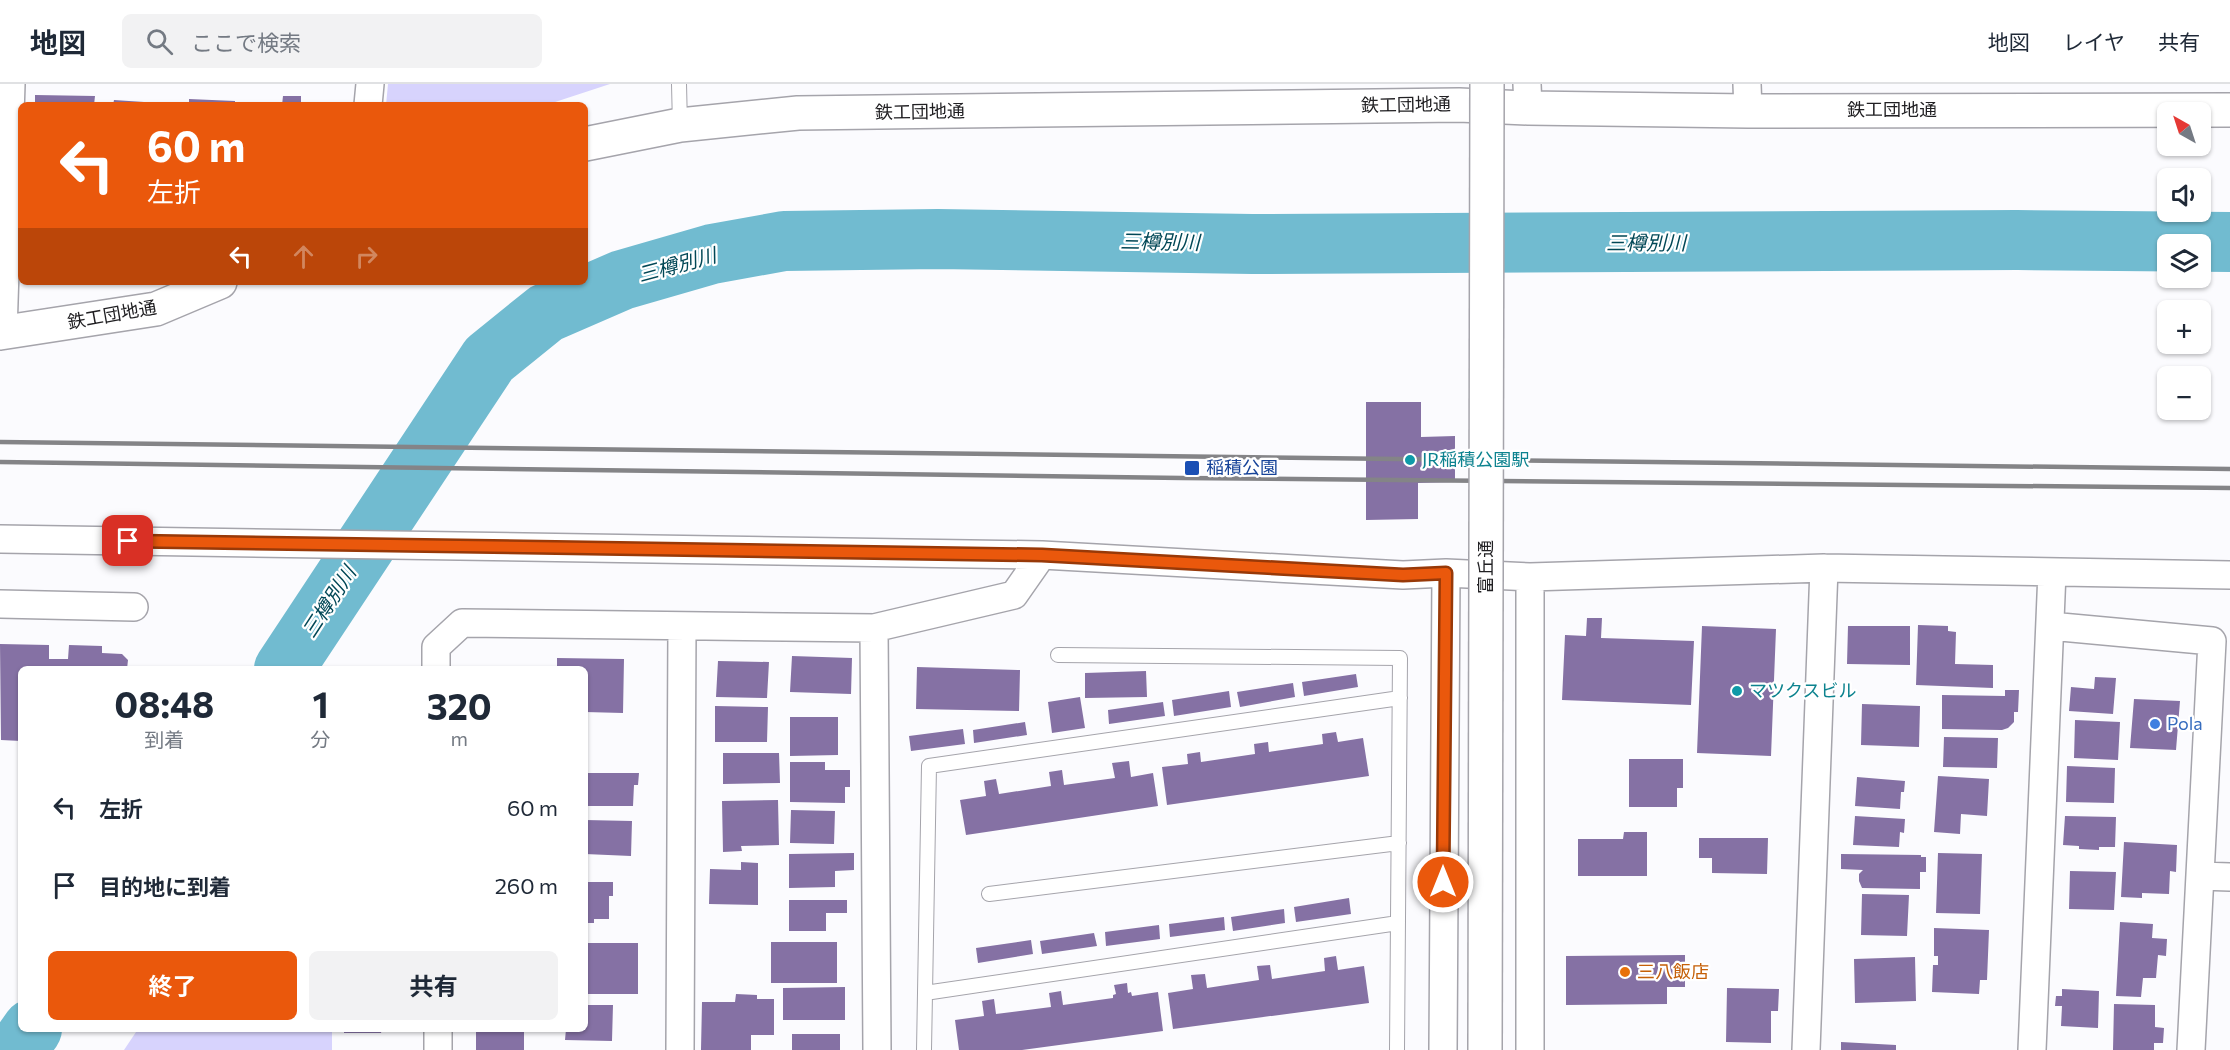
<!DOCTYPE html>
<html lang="ja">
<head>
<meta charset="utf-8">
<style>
  body { margin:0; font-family:Commissioner,"Noto Sans JP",sans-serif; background:#f2f2f3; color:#1f2937; height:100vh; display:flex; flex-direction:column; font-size:22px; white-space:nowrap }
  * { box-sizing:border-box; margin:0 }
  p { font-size:20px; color:#747a83 }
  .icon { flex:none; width:33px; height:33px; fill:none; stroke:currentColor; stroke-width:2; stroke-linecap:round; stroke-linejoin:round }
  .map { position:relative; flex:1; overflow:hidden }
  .details { position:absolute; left:18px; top:582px; width:570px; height:366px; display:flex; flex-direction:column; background:#fff; border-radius:9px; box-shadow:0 2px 4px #0004 }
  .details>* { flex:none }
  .hud { position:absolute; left:18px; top:18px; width:570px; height:183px; border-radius:9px; box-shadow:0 2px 4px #0004; background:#ea580c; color:#fff; overflow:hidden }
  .needle { width:39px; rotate:321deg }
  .fabs { position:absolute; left:2157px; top:18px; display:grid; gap:12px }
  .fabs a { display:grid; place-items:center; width:54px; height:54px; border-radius:9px; background:#fff; box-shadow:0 2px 4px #0004; font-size:30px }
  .pin { position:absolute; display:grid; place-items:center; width:51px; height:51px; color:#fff; margin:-26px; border-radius:12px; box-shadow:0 3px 9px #0006 }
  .me { position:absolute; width:66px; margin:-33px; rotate:0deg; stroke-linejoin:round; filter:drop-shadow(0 0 4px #0008) }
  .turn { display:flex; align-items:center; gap:21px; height:126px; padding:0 30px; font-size:27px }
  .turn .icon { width:78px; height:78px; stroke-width:2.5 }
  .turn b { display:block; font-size:42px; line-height:51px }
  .lanes { display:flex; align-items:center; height:57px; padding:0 30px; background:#0003; justify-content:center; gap:30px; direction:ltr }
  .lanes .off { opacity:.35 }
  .eta { display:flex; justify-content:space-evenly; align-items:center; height:102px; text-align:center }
  .eta b { font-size:36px; font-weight:700; line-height:42px }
  .button { display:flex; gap:12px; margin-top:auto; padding:12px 30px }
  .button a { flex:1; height:69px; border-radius:9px; background:#ea580c; color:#fff; font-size:24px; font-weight:700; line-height:69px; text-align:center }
  .button a+a { background:#f2f2f3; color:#1f2937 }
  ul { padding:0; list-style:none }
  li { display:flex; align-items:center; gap:18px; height:78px; padding:0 30px }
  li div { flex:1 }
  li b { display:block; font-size:22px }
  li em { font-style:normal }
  header { display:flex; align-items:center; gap:36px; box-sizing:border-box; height:84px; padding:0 30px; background:#fff; border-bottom:2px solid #e0e1e3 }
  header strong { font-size:28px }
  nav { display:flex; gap:33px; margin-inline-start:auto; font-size:21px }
  .search { width:420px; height:54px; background:#f2f2f3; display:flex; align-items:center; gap:15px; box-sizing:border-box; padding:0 21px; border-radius:9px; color:#747a83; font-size:22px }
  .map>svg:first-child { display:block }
  .green { fill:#d7d3fd }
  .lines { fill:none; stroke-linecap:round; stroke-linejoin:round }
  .river { stroke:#71bbd0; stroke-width:60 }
  .building { fill:#8571a4 }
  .lane-casing { stroke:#a5a4ab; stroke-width:16 }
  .street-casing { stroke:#a5a4ab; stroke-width:30 }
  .secondary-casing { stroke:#a5a4ab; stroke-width:36 }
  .lane { stroke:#fff; stroke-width:14 }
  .street { stroke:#fff; stroke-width:27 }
  .secondary { stroke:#fff; stroke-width:33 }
  .rail { stroke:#848487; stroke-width:4.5 }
  .secondary-bridge-casing { stroke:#a5a4ab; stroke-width:36; stroke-linecap:butt }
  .secondary-bridge { stroke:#fff; stroke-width:33 }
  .route-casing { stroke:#983908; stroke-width:15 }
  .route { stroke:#ea580c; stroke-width:10 }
  .culture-dot { fill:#0f9aa8; stroke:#fff; stroke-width:2 }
  .transit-dot { fill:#1a4fb4; stroke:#fff; stroke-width:2 }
  .shop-dot { fill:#3f7fe0; stroke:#fff; stroke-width:2 }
  .food-dot { fill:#e8710a; stroke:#fff; stroke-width:2 }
  .labels { text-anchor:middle; stroke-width:4.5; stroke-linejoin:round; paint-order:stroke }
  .street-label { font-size:18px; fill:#212023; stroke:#fff }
  .culture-label { font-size:18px; fill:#0d838f; stroke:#fff; text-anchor:start }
  .transit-label { font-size:18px; fill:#164399; stroke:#fff; text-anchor:start }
  .shop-label { font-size:18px; fill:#366cbe; stroke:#fff; text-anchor:start }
  .food-label { font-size:18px; fill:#c56008; stroke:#fff; text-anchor:start }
  .water-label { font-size:20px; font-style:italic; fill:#014756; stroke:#fff }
</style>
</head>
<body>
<header>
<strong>地図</strong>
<div class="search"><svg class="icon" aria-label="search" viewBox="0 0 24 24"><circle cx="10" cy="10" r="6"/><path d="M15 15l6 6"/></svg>ここで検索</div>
<nav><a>地図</a><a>レイヤ</a><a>共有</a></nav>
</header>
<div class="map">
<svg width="2230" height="966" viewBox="0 0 2230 966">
  <rect width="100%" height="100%" fill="#fbfbfe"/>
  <path class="green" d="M388,0h222l-64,21h-160z
    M138,945h194v21h-208z"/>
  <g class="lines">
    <path class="river" d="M284,585l205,-310 57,-46 76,-33 90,-26 72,-13 154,-2 314,5 765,-4 213,2
      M17,966l15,-21"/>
  </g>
  <path class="building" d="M35,11l60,1 -1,9h-59z
    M283,12h18v9h-19z
    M189,15l46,2v4h-46z
    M114,16l45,3v2h-46z
    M1366,318h55v35l34,-1v46l-37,1v36l-52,1z
    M1587,534h15l-1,20 93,3 -3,64 -129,-5 3,-65 21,1z
    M1918,541l30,1v5l8,1 -1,32 38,1v23l-77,-3z
    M1702,542l74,3 -5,127 -74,-3z
    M1848,542h62v39l-63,-1z
    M0,560l49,1v14h19l1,-14 33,1v7l20,1 6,6 -1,9h-106v72l-20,-1z
    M792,572l60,2 -1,36 -61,-2z
    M557,574l67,1 -1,54 -38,-1v-43h-28z
    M718,577l51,1 -2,36 -51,-1z
    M917,583l103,3 -1,41 -103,-2z
    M1146,587l1,26 -62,1v-25z
    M1356,590l2,13 -54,9 -2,-14z
    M2095,593l21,1 -3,36 -44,-3 2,-24 23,2z
    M1293,599l2,14 -55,10 -3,-15z
    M2005,606h14l-1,22h-4v10l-6,6 -6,2 -60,-1v-34l63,1z
    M1229,607l2,16 -57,9 -2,-16z
    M1080,613l5,31 -33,5 -4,-31z
    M2134,615l46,2 -4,49 -46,-2z
    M1163,618l2,14 -56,8 -1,-14z
    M1862,620l58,2 -1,41 -58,-2z
    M715,622l53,1 -1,35h-52z
    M790,633h48v38l-48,1z
    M2075,636l45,2 -2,38 -44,-2z
    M1025,638l2,13 -53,8 -1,-13z
    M963,645l2,15 -54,7 -2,-15z
    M1336,648l2,10 25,-4 6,38 -202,29 -5,-38 26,-3 -1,-10 13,-2 1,10 54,-8 -1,-10 14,-2 1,10 54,-8 -1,-10z
    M1944,653l54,1 -1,30 -54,-1z
    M723,669h56l1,30 -57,1z
    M1629,675h54v29h-6v19h-48z
    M1129,677l2,16 22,-4 5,33 -192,29 -6,-35 26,-4 -2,-15 12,-2 3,15 52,-8 -2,-14 13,-2 2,15 51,-7 -3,-15z
    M790,678h35v8h25v17h-5v16l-55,-1z
    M2067,682l48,2 -1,35 -48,-1z
    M585,689h54l-1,12h-4l-1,21h-48z
    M1938,692l51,3 -2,37 -26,-2 -1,20 -26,-2z
    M1857,693l48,4 -1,11h-3l-1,17 -45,-3z
    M778,716l1,45 -38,1 1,5 -19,1 -1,-51z
    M791,726l44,1 -1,33 -44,-1z
    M1855,732l50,3 -1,14 -4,-1 -1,15 -46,-2z
    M2065,732l51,1 -1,30h-16v3l-20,-1v-3l-16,-1z
    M585,736l47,1 -1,35 -46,-2z
    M1624,748h23v44h-69v-37h45z
    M1699,754h69l-1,36 -55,-1v-15h-13z
    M2124,758l53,3 -1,27 -6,-1 -1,23 -27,-1v5l-21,-1z
    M854,769v17l-19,1v16l-46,1v-34z
    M1938,769l44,1 -2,60 -44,-1z
    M1841,770l80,1v2h5v15h-6v17l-58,-1 -3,-7v-7l4,-4 -22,-1z
    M741,778l17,1v42l-49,-1 1,-35 31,1z
    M2070,787l46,1 -2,38 -45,-1z
    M585,798h28v14h-4v23h-15v4h-9z
    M1862,810l47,1 -2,41 -46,-1z
    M1349,814l2,16 -55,8 -2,-15z
    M789,816h58v13h-21v18h-37z
    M1284,825l1,14 -52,8 -2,-14z
    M1224,833l1,13 -55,7 -1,-13z
    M2120,838l33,2 -1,14 15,1 -1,17 -8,-1 -2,23h-13l-2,19 -25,-1z
    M1159,841l1,14 -54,7 -1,-14z
    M1934,844l55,2 -2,50h-7l-1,14 -47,-2 1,-27h5v-9h-4z
    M1094,849l3,13 -55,8 -2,-13z
    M1031,856l2,14 -55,9 -2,-15z
    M771,858h66v41h-66z
    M585,859h53v51h-53z
    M1685,871v32h-18v17l-101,1v-49z
    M1336,872l2,14 26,-4 5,37 -196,26 -5,-36 25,-4 -2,-14 14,-1 2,14 52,-8 -2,-14 13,-1 2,14 53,-8 -1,-13z
    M1915,873l1,44 -61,2 -1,-44z
    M1127,899l1,10 3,-1 1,4 26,-4 5,39 -141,19h-63l-4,-30 29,-4 -2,-15 12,-2 2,15 55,-7 -2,-14 12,-2 2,14 50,-7v-3l3,-1 -2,-9z
    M845,903v33h-62v-32z
    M1727,904l52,1 -1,22h-7v32l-45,-1z
    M2062,905l37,2 -1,37 -37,-2 1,-20h-7l1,-10h6z
    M736,910l21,1v4h17v36h-23v15h-50l1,-48h33z
    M2114,920l41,1v22l9,1 -1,15h-9v7h-41z
    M585,921h28l-1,36 -47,-1 1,-11h19z
    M344,945h38l-1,4h-37z
    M476,945h48v21h-48z
    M792,950h48v16h-48z
    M1841,958l55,3v5h-55z"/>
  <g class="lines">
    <g class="lane-casing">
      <path id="lane" d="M679,0l1,41
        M1058,571l342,3 -3,392
        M989,810l410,-51
        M925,909l473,-70
        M924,966l5,-284 471,-68"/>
    </g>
    <g class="street-casing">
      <path id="street" d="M1527,0l1,24
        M1747,0l1,27
        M368,21l2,-21
        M3,249l8,-249
        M0,455l1042,16 361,20 43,-2 84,4 294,-9 406,7
        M0,520l134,3
        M2050,542l162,15 -21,409
        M874,544l3,422
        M436,585v-22l26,-24 412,5 140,-33 28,-40
        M2200,792l30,1
        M438,945v21
        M680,966l2,-424
        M1443,966l3,-477
        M1530,966v-473
        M1806,966l18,-482
        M2032,966l20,-478"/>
    </g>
    <g class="secondary-casing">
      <path id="secondary" d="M585,60l95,-19 118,-12 661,-8 69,3 220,3 482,-1
        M0,249l156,-24 64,-27"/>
    </g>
    <use href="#lane" class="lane"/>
    <use href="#street" class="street"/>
    <use href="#secondary" class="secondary"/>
    <path class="rail" d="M0,358l2230,27
      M0,378l1182,16 1048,10"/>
    <g class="secondary-bridge-casing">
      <path id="secondary-bridge" d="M1485,966l2,-966"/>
    </g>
    <use href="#secondary-bridge" class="secondary-bridge"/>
  </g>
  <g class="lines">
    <g class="route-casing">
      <path id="route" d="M128,457l914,14 361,20 43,-2 -3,309"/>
    </g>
    <use href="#route" class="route"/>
  </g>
  <g class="culture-dot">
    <circle cx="1410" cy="376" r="6"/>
    <circle cx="1737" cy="607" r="6"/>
  </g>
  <rect class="transit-dot" x="1184" y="376" width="16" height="16" rx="3"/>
  <circle class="shop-dot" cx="2155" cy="640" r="6"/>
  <circle class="food-dot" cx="1625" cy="888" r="6"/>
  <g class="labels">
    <g class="street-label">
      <text transform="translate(1406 21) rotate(-1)" y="6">鉄工団地通</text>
      <text x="1892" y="32">鉄工団地通</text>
      <text transform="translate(920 28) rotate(-1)" y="6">鉄工団地通</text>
      <text transform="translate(112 231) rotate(-10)" y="6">鉄工団地通</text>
      <text transform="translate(1486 483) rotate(-90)" y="6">富丘通</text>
    </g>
    <g class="culture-label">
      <text x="1422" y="382">JR稲積公園駅</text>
      <text x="1749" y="613">マツクスビル</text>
    </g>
    <g class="transit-label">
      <text x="1206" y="390">稲積公園</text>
    </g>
    <g class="shop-label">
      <text x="2167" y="646">Pola</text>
    </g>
    <g class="food-label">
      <text x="1637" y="894">三八飯店</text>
    </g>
    <g class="water-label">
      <text transform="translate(1160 158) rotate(1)" y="7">三樽別川</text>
      <text x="1646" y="166">三樽別川</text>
      <text transform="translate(677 181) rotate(-15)" y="7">三樽別川</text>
      <text transform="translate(329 518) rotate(-57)" y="7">三樽別川</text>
    </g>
  </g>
</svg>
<div class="fabs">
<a><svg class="needle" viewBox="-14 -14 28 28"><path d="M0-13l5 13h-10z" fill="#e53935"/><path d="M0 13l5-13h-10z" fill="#747a83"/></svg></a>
<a><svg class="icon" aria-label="sound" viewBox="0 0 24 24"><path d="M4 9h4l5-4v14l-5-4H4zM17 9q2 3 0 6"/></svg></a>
<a><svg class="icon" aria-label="layers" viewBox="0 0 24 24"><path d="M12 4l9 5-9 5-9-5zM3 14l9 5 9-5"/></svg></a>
<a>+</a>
<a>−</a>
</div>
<div class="pin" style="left:128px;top:457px;background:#d93025"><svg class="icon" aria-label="arrive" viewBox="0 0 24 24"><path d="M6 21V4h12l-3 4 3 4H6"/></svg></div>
<svg class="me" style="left:1443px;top:798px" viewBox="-20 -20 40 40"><circle r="17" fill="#ea580c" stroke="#fff" stroke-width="3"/><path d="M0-11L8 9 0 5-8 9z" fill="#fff"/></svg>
<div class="hud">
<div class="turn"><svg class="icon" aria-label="left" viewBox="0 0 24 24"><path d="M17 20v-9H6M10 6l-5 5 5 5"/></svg><div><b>60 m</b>左折</div></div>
<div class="lanes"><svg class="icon" aria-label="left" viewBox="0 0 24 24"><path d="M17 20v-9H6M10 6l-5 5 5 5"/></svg><svg class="icon off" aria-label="ahead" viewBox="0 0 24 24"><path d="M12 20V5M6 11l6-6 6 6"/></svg><svg class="icon off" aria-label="right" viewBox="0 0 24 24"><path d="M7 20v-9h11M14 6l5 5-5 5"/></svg></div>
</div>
<section class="details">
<div class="eta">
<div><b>08:48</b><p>到着</p></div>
<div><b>1</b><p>分</p></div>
<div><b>320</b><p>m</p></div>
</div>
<ul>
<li><svg class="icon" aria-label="left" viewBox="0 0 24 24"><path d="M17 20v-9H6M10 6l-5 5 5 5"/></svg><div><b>左折</b></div><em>60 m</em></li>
<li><svg class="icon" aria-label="arrive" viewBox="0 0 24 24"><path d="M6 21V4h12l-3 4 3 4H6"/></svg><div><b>目的地に到着</b></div><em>260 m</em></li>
</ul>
<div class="button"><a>終了</a><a>共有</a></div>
</section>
</div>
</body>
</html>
